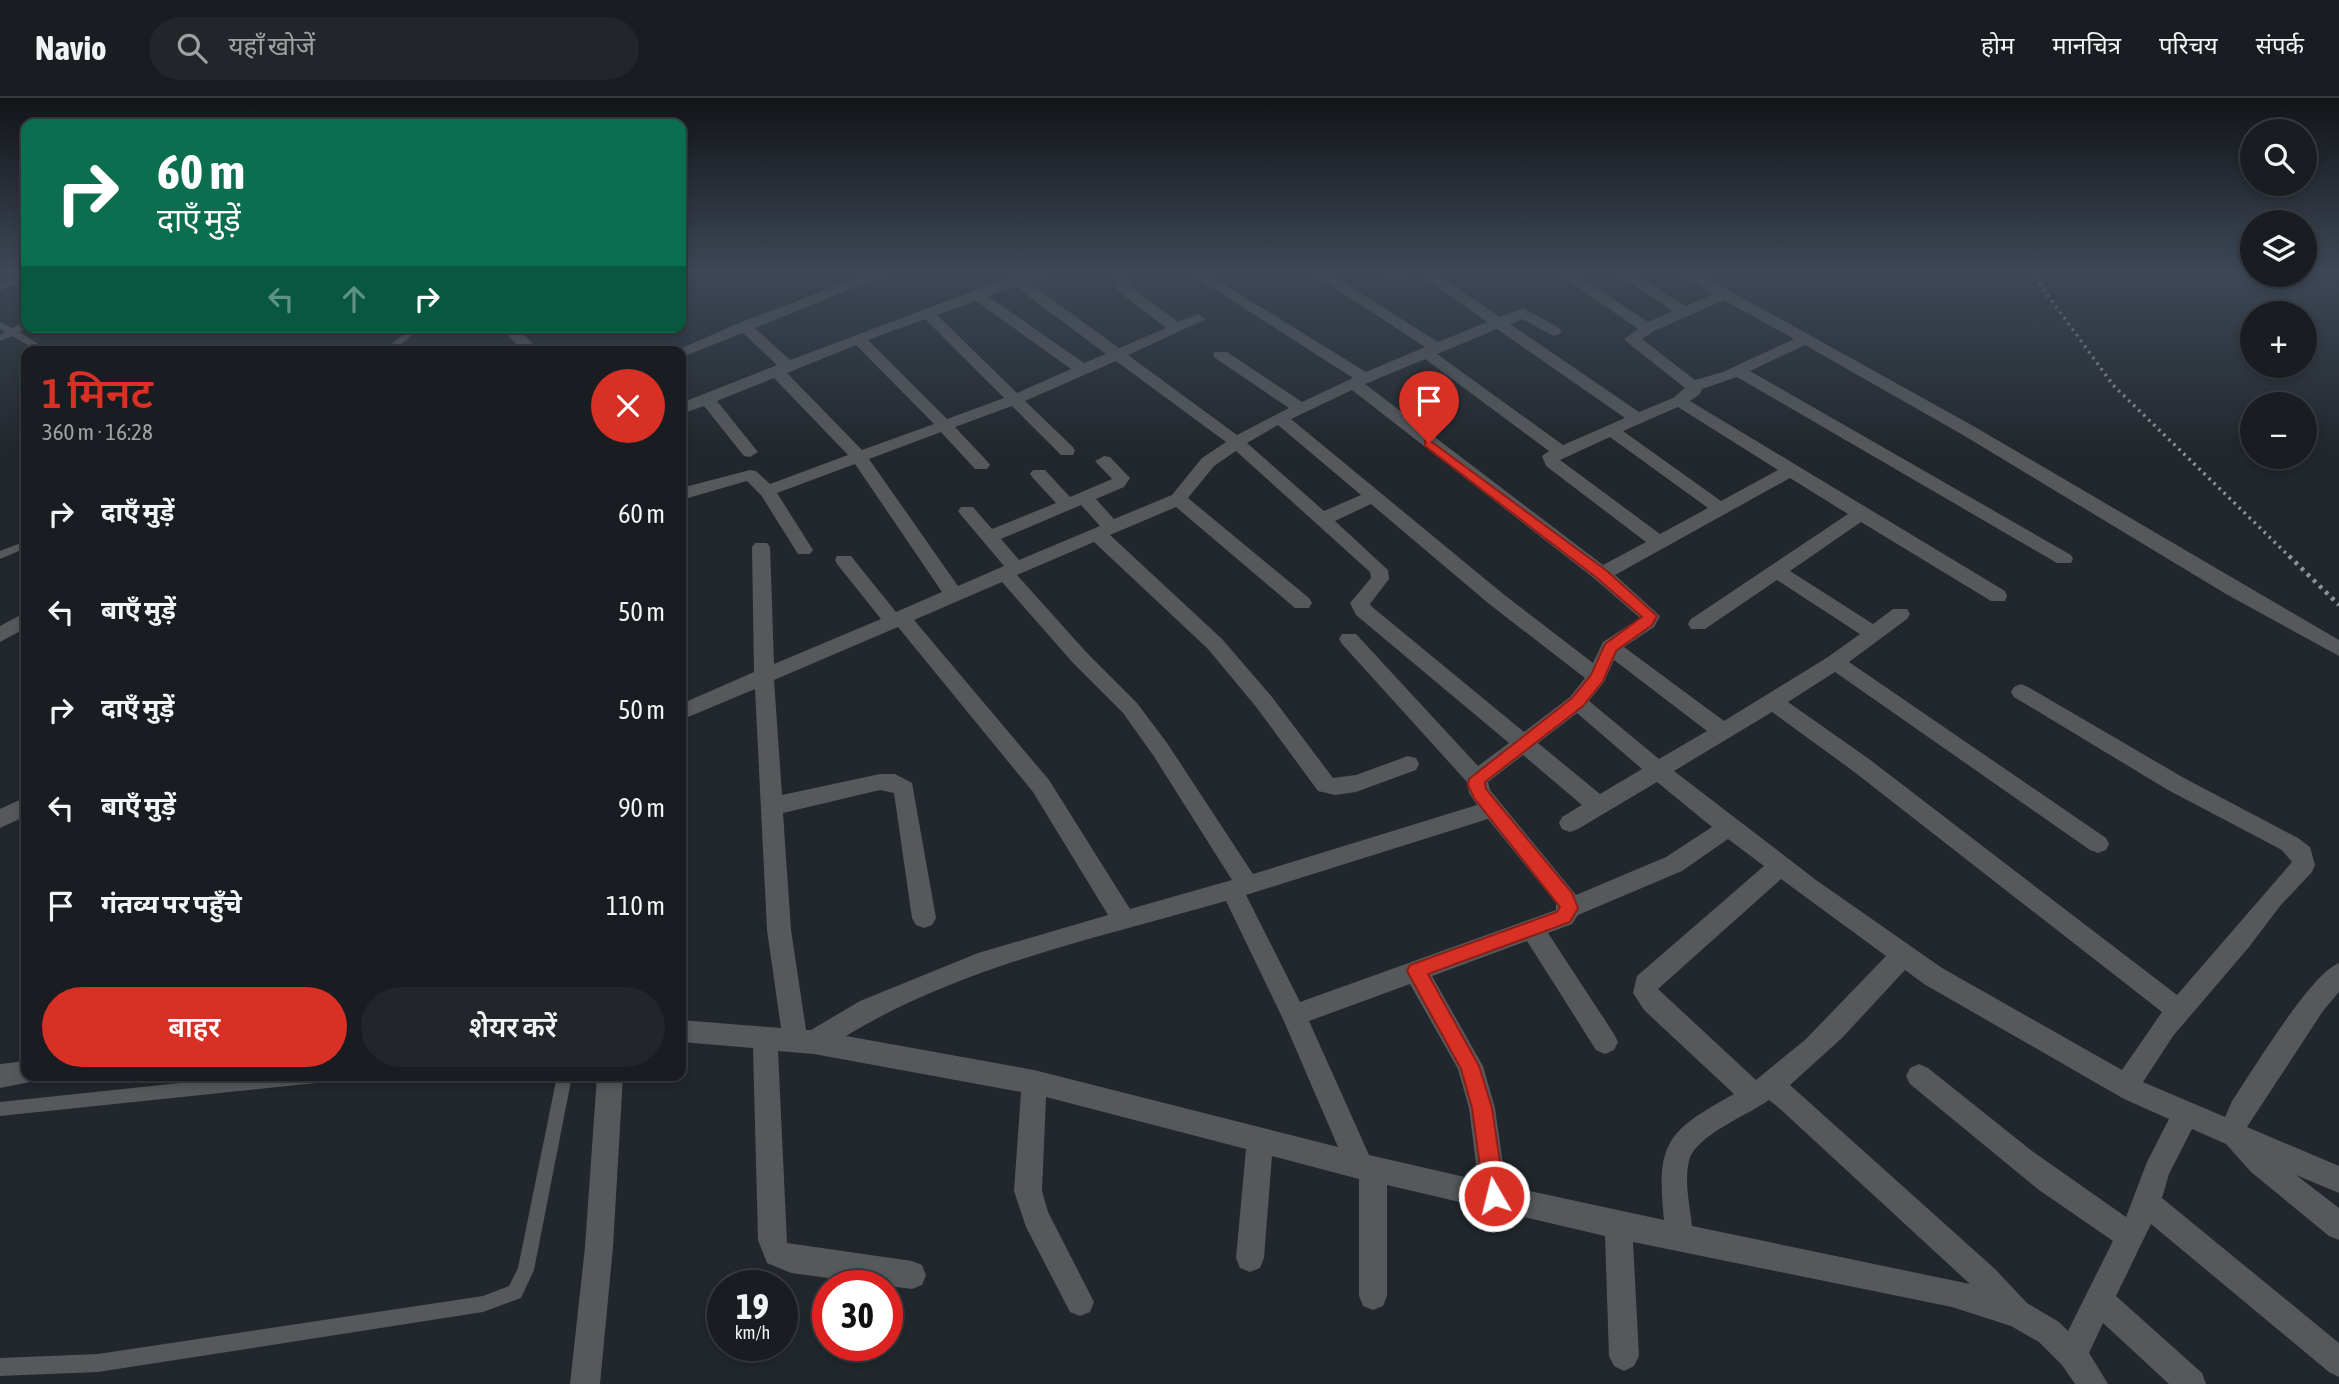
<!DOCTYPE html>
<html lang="hi">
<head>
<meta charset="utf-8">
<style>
  body { margin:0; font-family:"Asap Condensed","Noto Sans Devanagari",sans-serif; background:#22262a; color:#f1f3f6; height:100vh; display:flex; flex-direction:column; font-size:26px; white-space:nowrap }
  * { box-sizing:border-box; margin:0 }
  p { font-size:23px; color:#9fa2a5 }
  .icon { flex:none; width:38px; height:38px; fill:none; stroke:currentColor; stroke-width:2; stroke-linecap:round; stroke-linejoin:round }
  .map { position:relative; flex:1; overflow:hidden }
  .details { position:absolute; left:21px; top:248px; width:665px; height:735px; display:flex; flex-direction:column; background:#191d21; border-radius:14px; box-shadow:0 4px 10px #0003,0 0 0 2px #373b3f }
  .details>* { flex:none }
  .banner { position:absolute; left:21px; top:21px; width:665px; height:214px; border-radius:14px; box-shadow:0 4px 10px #0003,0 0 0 2px #373b3f; background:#0b6e4f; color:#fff; overflow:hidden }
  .fabs { position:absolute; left:2240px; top:21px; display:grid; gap:14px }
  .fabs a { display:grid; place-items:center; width:77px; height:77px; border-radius:50%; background:#191d21; box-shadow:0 4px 10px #0003,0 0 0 2px #373b3f; font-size:35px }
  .speed { position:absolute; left:707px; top:1172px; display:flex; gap:14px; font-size:35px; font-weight:700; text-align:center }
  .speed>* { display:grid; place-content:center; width:91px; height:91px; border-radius:50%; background:#191d21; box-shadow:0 4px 10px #0003,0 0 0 2px #373b3f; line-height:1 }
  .speed small { font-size:18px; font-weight:400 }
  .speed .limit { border:10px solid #d22; background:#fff; color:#111 }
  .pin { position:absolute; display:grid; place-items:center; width:60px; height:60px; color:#fff; margin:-72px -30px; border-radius:50% 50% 50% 0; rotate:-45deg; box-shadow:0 0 7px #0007 }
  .pin .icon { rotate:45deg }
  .me { position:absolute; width:77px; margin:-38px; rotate:352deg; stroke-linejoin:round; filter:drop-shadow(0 0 5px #0008) }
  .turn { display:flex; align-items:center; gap:24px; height:147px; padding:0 21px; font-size:32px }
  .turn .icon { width:91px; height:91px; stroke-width:2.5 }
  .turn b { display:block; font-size:49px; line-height:60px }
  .lanes { display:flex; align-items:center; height:66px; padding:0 21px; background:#0003; justify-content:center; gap:35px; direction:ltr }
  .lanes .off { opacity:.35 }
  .round { display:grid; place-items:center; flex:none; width:74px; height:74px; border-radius:37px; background:#22262a }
  .head { display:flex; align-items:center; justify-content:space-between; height:119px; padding:0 21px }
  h1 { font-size:42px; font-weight:600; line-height:52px; color:#d93025 }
  .action { display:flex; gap:14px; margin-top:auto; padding:14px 21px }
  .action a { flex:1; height:80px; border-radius:42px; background:#d93025; color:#fff; font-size:28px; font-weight:600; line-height:80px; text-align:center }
  .action a+a { background:#22262a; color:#f1f3f6 }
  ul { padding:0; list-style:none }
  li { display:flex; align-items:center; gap:21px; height:98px; padding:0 21px }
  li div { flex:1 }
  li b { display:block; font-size:26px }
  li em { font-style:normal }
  header { display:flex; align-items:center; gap:42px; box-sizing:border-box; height:98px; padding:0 35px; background:#191d21; border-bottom:2px solid #373b3f }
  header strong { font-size:33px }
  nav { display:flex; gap:38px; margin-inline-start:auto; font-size:24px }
  .search { width:490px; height:63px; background:#22262a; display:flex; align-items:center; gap:18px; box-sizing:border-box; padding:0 24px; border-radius:38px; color:#9fa2a5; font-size:26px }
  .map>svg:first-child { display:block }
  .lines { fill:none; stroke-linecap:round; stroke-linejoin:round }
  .path-far1 { stroke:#8d9296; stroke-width:3.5; stroke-dasharray:2.5 4.5; stroke-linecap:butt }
  .path { stroke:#8d9296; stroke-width:4.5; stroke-dasharray:3.5 5; stroke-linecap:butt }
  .service { fill:#56595b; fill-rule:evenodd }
  .minor { fill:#56595b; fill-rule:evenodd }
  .route { fill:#d93025; stroke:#8d1f18; stroke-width:2 }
</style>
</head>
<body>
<header>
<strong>Navio</strong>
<div class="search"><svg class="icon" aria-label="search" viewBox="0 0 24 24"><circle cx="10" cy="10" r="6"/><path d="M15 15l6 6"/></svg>यहाँ खोजें</div>
<nav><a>होम</a><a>मानचित्र</a><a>परिचय</a><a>संपर्क</a></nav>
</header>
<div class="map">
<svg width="2339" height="1286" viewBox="0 0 2339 1286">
  <rect width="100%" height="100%" fill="#21272c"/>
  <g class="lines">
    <path class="path-far1" d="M2031,174l82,113 178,173"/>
    <path class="path" d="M2289,458l50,49"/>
    <path class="service" d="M26,176v5l-26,12v-6z
      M0,224l12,6 14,-6v5h2l-9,5 32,20h-11l-28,-16 -12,5v-6l5,-3 -5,-3z
      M413,229h10l-32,25h-10z
      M26,443v7l-26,11v-8z
      M246,978h77l-2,5 -5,2 -316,33v-14z
      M557,978h15l-38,194 -13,28 -38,14 -385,60 -98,4v-18l98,-4 385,-58 26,-10 9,-18z"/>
    <path class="minor" d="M873,174h19l-137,56 35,32 221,-83 17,-5h20l-2,3 -18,7 91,66 47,-20 -48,-37 -5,-19h14l3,14 48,36 20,-8 8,5 -78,36 109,80 52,-27 -74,-50 -2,-3 2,-3h12l75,50 51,-24 -165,-106h16l162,100 59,-25 -114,-75h16l111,70 49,-20 -70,-50 -25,9 -7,-4 10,-5h38l67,45 23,-9 36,20 3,3 -3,3 -5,2 -32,-17 -12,5 129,88 34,-14 12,-10 -58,-46 -3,-3 14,-10 -82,-57h16l76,50 25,-11 -58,-39h16l54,34 29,-12 -35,-22h17l279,155 364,213v16l-113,-62 -263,-159 -158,-90 -55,26 321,184 2,4 -2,4h-14l-320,-186 -35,12 -2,5 -10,7 315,190 2,5 -2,5h-14l-130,-79 -71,49 83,53 20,-15h14l3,5 -3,5 -58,43 257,176 3,6 -3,6 -8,3 -8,-3 -255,-178 -47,30 81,57 308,236 115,-133 -10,-12 -114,-60 -154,-93 -3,-5 3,-5 7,-3 7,3 156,91 114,60 12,9 5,18 -3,7 -32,34 -31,41 -76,89 -30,46 82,35 7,-16c20,-29 78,-127 107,-138v29l-16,19 -76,116 92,39v27l-43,-18 43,33v32l-10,-4 -78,-64 -25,-28 -34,-15 -23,45 -7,24 177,145v34l-10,-5 -178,-148 -35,72 86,77 4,11h-37l-66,-61 -14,30 19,31h-33l-13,-19 -23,-23 -28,-16 -59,-19 -319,-65 6,114 -5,10 -10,5 -10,-5 -5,-10 -4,-120 -218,-51v111l-4,10 -10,4 -10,-4 -4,-10v-117l-87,-23 -8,102 -4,10 -10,4 -10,-4 -4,-10 10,-109 -200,-52 -4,94 6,21 46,90 -4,10 -10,4 -10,-4 -44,-85 -12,-36 7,-99 -207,-38 -36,-3 9,192 125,18 10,4 4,10 -4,10 -10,4 -121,-16 -24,-10 -9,-23 -5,-192 -72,-6v-22l100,8 -14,-98 -12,-241 -74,31v-16l73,-32 -2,-125 3,-4h12l3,4 4,117 107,-45 -44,-55 -2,-4 2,-4h14l45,56 46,-20 -87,-128 -78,29 36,57 -3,4h-12l-37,-59 -14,-14 -66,19v-12l69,-18 6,1 14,13 78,-29 -74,-77 -57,23 41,51 -8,5 -6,-1 -40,-50 -23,8v-11l96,-38 -34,-32 -56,22 -6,2v-5h-8l66,-29zM1015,188l91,68 -22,9 -96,-67zM1724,202l70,39 -71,33 -28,8 -53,-41 12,-8zM976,203l95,68 -54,24 -80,-78zM925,221l79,79 -57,21 -79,-79zM1497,231l128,89 -62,27 -126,-91zM856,247l78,79 -72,26 -75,-77zM1425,261l124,92 -7,5 4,10 100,76 -43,23 -238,-181zM1116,263l110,81 -24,16 -30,37 -58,24 -18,-20 28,-12 6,-9 -20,-21 -6,-1 -9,5 17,18 -42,18 -25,-27h-12l-3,4 3,4 23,25 -64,26 -19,-22h-12l-3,4 3,4 43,51 -46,20 -89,-127 72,-27 34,37h12l3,-4 -3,-4 -32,-34 57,-21 49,49h12l2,-4 -2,-4 -48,-46zM1352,292l243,189 45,39 -37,24 -10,21 -91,-70 -211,-174zM1678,309l100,63 -57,31 -98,-70zM1278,327l83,70 -37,16 -77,-68zM1610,339l98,71 -48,26 -100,-74zM1236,353l134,121 1,6 -21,25 6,12 153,128 -31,23 -122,-132h-14l-3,5 3,5 125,138 2,11 8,12 -224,69 -86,-131 -30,-40 -50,-50 -70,-78 77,-33 114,107 49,59 61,83 17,4 21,-3 60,-22 3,-6 -3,-6 -8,-2 -52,19 -23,3 -61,-81 -50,-58 -112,-104 66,-28 119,101h14l3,-5 -3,-5 -121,-100 26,-32zM1790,380l58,36 -157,105 -3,5 3,5h14l72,-49 83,54 -32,23 -104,64 -100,-74 30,-20 6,-11 -45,-41zM1371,406l117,99 97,75 -15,19 -46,35 -153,-126 -1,-2 19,-25 -1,-9 -53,-49zM1081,407l19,21 -81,34 -18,-21zM1002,484l71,81 50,50 30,42 79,125 -102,29 -81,-129 -135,-160zM898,529l135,165 75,123 -130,38 -118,48 -49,29h-5l-15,-100 -8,-117 97,-23 14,3 18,125 4,7 8,3 8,-3 4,-7 -24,-135 -17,-9h-15l-98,21 -8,-115zM1614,562l93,71 -48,28 -70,-58 15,-19zM1772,614l81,59 309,241 -40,58 -180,-102 -126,-88 -142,-109zM1577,615l65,56 -42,25 -62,-51zM1523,657l59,50 -20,12 -3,6 3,6 8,3 8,-3 79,-47 55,45 -46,30 -90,38 -86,-105 -2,-8zM1488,721l68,84v7l-256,92 -54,-107zM1728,741l36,27 -127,110 -4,17 11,17 90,84c-67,37 -78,48 -70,126l-158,-34 -11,-78 -12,-42 -51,-90 95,-35 69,109 9,4 9,-4 4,-8 -4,-8 -66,-101 24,-9 6,-9 104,-44zM1781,781l105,77 -80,83 -50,41 -98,-91zM1226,803l57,118 55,128 -304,-77 -188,-34c115,-70 252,-98 380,-135zM1905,872l19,14 200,115 45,20 -22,43 -21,55 -94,-66 -104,-83 -9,-4 -9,4 -4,8 4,8 129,106 74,51 -45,90 -9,-9 -32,-19 -32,-34 -205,-184 52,-47zM1410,886l48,85 11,39 9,72 -109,-25 -60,-134zM1769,1002l10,8 191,176 -278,-58c-2,-20 -8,-44 -3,-65 5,-25 61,-47 80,-61z
      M500,229h16l25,25h-17z
      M26,514v16l-26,14v-16z
      M26,699v19l-26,12v-19z
      M26,963v15h11l-2,5 -35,7v-24z
      M597,978h26l-10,171 -13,137h-30l15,-137z"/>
  </g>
  <linearGradient id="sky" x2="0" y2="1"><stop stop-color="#121518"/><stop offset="0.49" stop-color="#3d4756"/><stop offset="1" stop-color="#3d4756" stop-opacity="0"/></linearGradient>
  <rect width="2339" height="354" fill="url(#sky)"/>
  <path class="route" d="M1429,342l178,131 50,45 -5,9 -36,26 -13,30 -20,25 -98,76 1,7 86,104 6,15 -8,14 -142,52 51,92 13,42 13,88 -3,8 -8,3 -7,-3 -3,-8 -12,-88 -11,-39 -54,-98 3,-6 147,-53 3,-5 -86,-109 -6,-13 1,-6 103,-81 19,-23 14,-31 37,-27 -45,-39 -172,-132v-5z"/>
</svg>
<div class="fabs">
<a><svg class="icon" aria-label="search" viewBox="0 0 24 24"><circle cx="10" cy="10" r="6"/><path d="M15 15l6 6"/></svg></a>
<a><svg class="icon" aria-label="layers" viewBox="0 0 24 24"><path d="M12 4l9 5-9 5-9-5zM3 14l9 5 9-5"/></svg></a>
<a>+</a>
<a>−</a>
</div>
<div class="speed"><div>19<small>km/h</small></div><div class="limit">30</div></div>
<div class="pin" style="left:1429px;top:345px;background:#d93025"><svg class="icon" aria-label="arrive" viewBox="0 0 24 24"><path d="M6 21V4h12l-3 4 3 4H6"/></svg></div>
<svg class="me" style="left:1494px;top:1098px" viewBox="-20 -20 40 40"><circle r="17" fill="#d93025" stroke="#fff" stroke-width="3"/><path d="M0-11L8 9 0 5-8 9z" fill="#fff"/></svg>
<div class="banner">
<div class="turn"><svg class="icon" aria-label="right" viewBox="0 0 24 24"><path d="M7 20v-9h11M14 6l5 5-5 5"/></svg><div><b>60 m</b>दाएँ मुड़ें</div></div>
<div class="lanes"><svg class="icon off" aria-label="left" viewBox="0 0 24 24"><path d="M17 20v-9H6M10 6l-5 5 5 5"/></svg><svg class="icon off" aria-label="ahead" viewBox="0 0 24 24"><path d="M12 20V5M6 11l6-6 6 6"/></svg><svg class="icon" aria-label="right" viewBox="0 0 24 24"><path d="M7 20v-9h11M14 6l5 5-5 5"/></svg></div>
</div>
<section class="details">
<div class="head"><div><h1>1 मिनट</h1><p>360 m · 16:28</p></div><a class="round" style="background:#d93025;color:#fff"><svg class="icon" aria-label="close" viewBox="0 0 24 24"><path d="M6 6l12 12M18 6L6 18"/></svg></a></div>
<ul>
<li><svg class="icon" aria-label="right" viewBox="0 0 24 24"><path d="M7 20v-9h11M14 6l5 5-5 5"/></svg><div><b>दाएँ मुड़ें</b></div><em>60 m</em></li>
<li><svg class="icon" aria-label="left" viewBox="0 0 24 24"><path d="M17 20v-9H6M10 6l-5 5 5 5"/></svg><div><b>बाएँ मुड़ें</b></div><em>50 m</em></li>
<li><svg class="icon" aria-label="right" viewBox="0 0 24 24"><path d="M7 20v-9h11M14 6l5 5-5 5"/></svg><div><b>दाएँ मुड़ें</b></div><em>50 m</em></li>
<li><svg class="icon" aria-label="left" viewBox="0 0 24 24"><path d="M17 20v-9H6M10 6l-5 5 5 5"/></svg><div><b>बाएँ मुड़ें</b></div><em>90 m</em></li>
<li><svg class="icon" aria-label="arrive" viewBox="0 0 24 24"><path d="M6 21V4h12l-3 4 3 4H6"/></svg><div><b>गंतव्य पर पहुँचे</b></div><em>110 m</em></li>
</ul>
<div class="action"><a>बाहर</a><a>शेयर करें</a></div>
</section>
</div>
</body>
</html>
